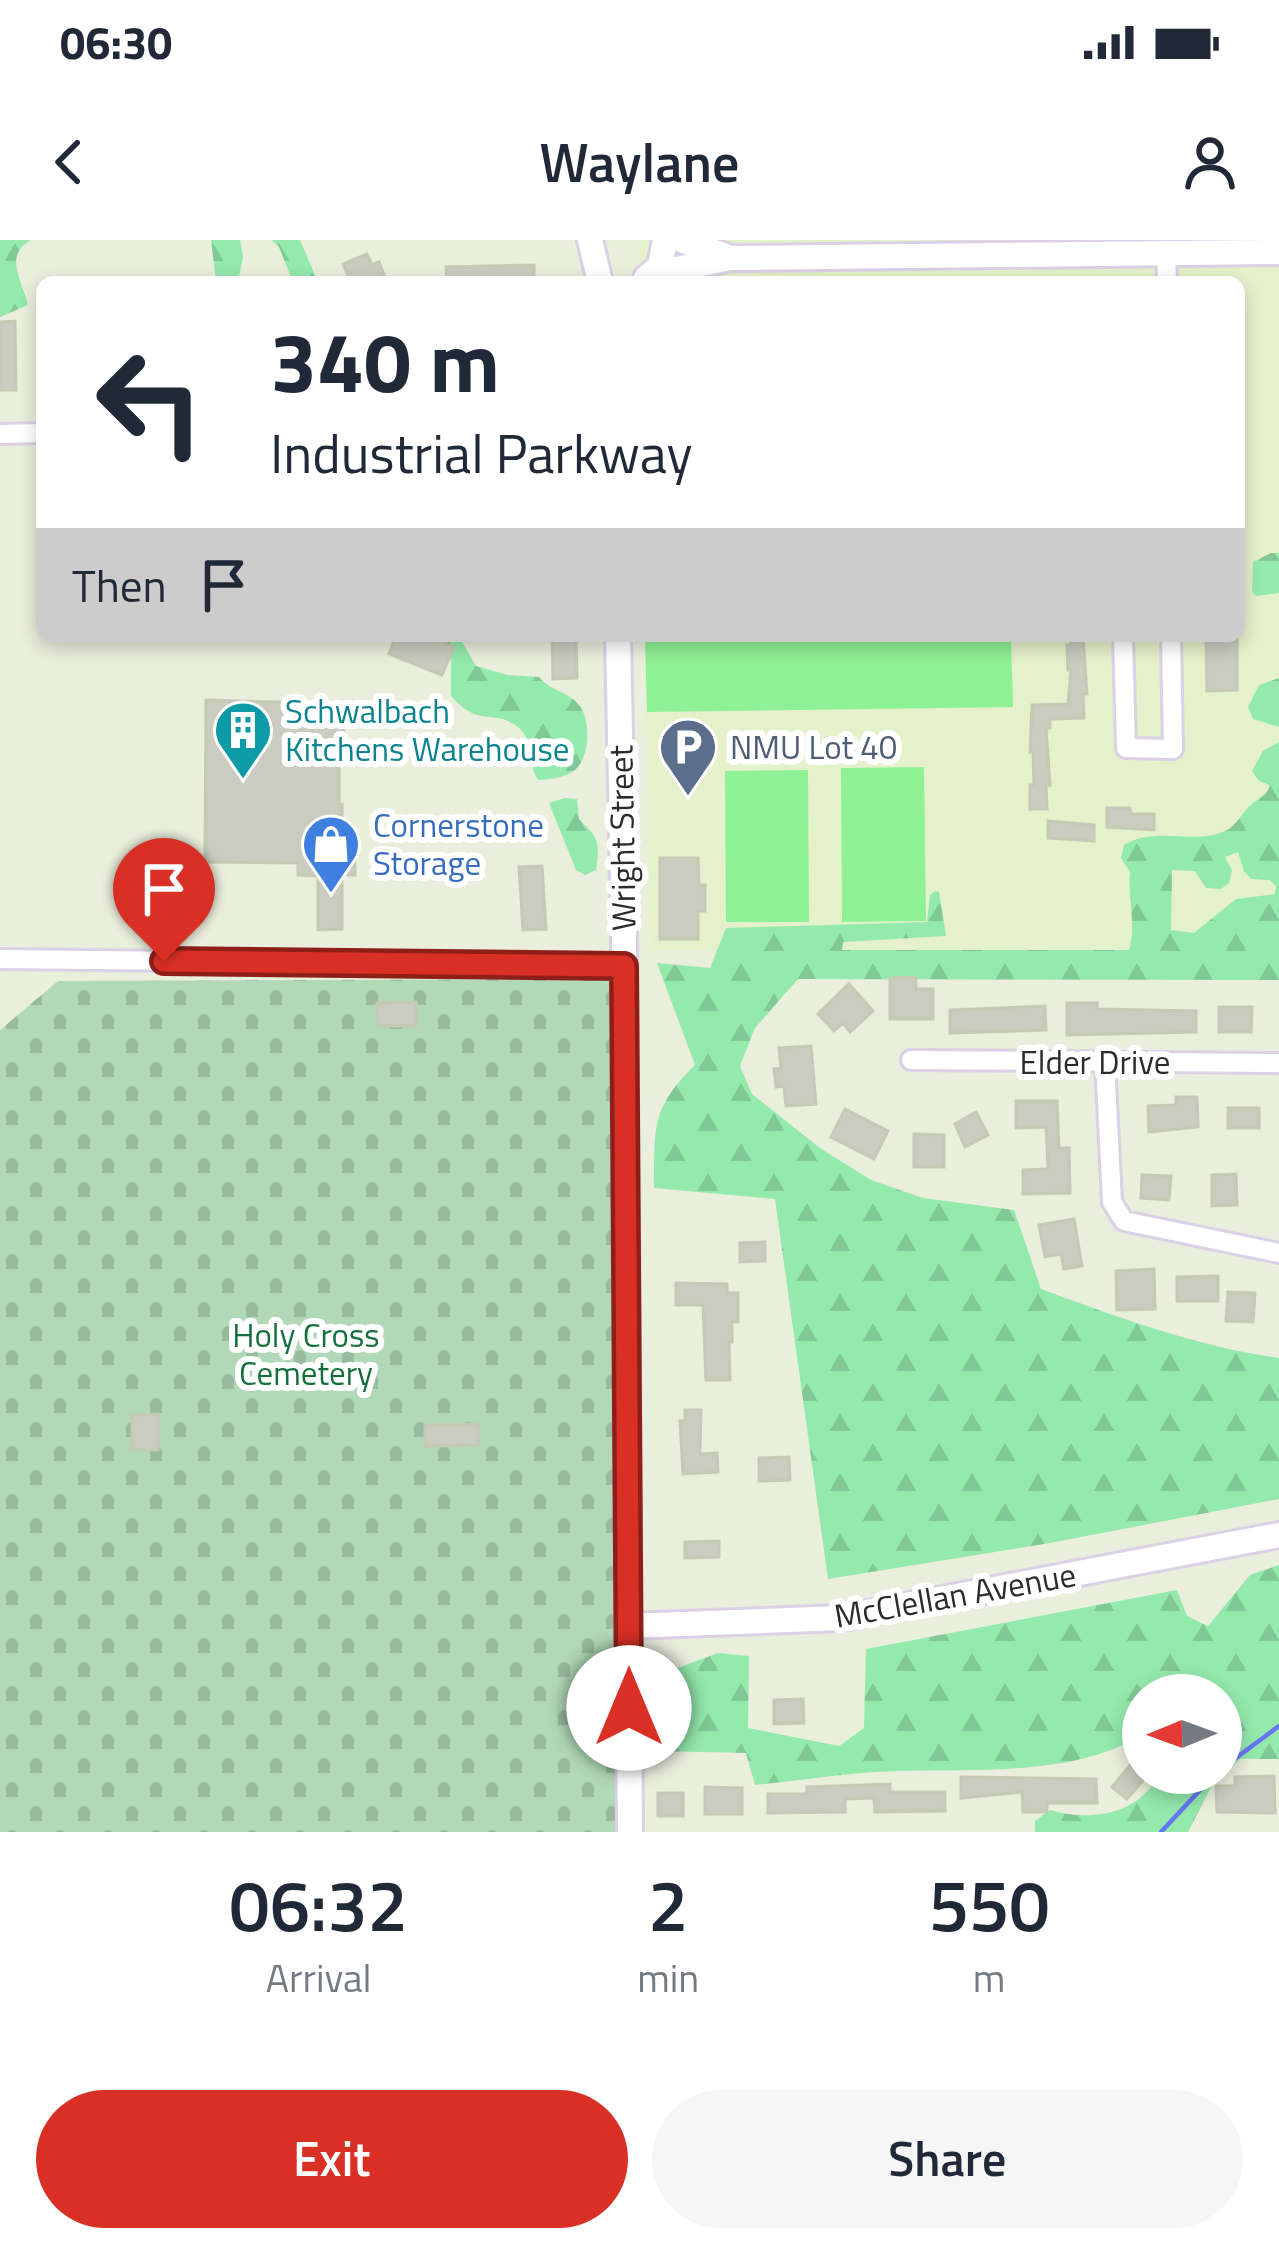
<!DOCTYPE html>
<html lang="en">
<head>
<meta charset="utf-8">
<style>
  body { margin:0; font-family:"Titillium Web",sans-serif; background:#f6f6f7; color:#1f2937; height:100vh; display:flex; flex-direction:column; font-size:45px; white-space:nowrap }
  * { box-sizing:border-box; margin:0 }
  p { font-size:39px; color:#747a83 }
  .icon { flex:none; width:66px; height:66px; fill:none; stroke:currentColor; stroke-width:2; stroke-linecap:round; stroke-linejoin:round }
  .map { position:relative; height:1592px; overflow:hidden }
  .details { display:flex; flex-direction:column; background:#fff; flex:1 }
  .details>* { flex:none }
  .guide { position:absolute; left:36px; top:36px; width:1209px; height:366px; border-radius:18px; box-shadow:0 6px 18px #0003; background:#fff; color:#1f2937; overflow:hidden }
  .needle { width:78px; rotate:269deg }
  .fabs { position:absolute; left:1122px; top:1434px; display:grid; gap:24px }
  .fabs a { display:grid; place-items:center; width:120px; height:120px; border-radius:50%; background:#fff; box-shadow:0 6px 18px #0003; font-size:60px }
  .pin { position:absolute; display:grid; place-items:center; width:102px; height:102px; color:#fff; margin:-123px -51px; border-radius:50% 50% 50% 0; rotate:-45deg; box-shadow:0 0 12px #0007 }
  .pin .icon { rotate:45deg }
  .me { position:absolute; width:132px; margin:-66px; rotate:0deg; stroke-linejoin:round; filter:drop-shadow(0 0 9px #0008) }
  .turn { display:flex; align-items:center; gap:42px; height:252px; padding:0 36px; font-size:54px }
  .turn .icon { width:156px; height:156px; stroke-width:2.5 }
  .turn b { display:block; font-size:84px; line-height:102px }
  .then { display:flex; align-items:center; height:114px; padding:0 36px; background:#0003; gap:24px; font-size:45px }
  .eta { display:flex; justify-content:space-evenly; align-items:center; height:204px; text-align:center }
  .eta b { font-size:72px; font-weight:600; line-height:84px }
  .cta { display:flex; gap:24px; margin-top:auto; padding:24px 36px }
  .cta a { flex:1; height:138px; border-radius:72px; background:#d93025; color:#fff; font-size:48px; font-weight:600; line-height:138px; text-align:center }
  .cta a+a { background:#f6f6f7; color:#1f2937 }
  .status { display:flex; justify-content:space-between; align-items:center; height:84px; padding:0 60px; background:#fff; direction:ltr }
  .status svg { height:33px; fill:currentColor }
  header { display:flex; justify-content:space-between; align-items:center; height:156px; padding:0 36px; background:#fff; font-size:54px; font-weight:600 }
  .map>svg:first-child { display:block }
  .education { fill:#e5f1ca }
  .forest { fill:url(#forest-firs); fill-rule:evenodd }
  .cemetery { fill:url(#cemetery-stones) }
  .pitch { fill:#8ff195 }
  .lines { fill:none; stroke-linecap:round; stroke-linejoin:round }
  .stream { stroke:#6776f8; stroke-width:4.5 }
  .building { fill:#c9ccbf; stroke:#c4cab5; stroke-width:3 }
  .street-casing { stroke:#dad1e5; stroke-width:24 }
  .secondary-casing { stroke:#dad1e5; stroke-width:30 }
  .street { stroke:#fff; stroke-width:18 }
  .secondary { stroke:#fff; stroke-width:24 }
  .route-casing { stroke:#8d1f18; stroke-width:30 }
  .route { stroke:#d93025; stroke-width:21 }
  .labels { text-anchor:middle; stroke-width:12; stroke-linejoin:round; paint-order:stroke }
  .culture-label { font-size:33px; fill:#0d838f; stroke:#fff; text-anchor:start }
  .service-label { font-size:33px; fill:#4e5e75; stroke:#fff; text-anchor:start }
  .shop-label { font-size:33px; fill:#366cbe; stroke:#fff; text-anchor:start }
  .street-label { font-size:33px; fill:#2b2b2b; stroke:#fff }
  .park-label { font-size:33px; fill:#156f3b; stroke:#fff }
</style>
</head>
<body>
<div class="status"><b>06:30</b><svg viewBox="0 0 49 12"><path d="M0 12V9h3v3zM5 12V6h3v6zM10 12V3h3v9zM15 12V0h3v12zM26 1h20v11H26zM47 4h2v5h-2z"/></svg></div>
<header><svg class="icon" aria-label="back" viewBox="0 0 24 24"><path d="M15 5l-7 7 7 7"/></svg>Waylane<svg class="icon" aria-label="person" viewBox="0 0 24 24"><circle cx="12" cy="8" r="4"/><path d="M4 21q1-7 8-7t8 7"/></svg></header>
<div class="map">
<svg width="1279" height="1592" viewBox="0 0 1279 1592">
  <defs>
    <pattern id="forest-firs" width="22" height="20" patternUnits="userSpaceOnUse" patternTransform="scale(3)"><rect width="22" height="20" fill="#94e9ad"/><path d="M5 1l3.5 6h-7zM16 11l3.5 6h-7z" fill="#80c895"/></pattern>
    <pattern id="cemetery-stones" width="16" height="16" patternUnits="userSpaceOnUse" patternTransform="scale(3)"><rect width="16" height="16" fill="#b2d9b7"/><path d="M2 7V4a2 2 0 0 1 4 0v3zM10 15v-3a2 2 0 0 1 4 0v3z" fill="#99ba9e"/></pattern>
  </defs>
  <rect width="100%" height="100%" fill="#eaeedc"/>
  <path class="education" d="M640,0h639v709l-629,2 -5,-315h594v-354h-599z"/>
  <path class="forest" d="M0,0h31c-28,16 -9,40 -3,65l-28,12z
    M211,0h29l3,17 -5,25h-22z
    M272,0h28l18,42h-25l-14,-35z
    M1271,313h8v40l-23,3 -4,-5 1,-29z
    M432,396h27l17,30 31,9 32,2c11,14 29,14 40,28 12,14 11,51 -3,64 -10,9 -26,10 -38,11 -11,-15 -4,-41 -20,-53 -24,-19 -38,2 -67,-31v-47z
    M1279,438v49l-26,-8 -5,-12 11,-22z
    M1279,502v238l-481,-1 -43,49 -15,38 12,28 68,54 51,32 52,18 91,12 27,79c76,28 157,58 238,69v141l-229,44 -222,36 -53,-380 -121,-11c1,-59 -4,-79 41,-123l-38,-102 53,5 16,-40 201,-6 3,-27 5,-4 4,1 7,44 -103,6 -1,8h287c8,-26 -2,-51 1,-78l-9,-14 3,-13c33,-20 69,1 101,-14 12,-5 17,-19 27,-27 9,-8 14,-7 18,-19l-11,-4 -7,-10 11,-20zM1238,612l6,19 7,8 19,1 6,6 -1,8 -39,5 -42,34 -23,-3 1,-60 23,1 11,17 15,1 8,-6 3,-13 -7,-13z
    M565,558l12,1 2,20c20,20 21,22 17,51l-11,5 -9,-5 -27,-67z
    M1279,1325v194h-39l-29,28 -23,45h-153v-11l15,-11c41,12 89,5 110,-37h61v-78h-78v50l-12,-4c-73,38 -175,26 -256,31 -40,3 -80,9 -120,13l-9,-32 -90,-2 -2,-84 21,2 43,-16 31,3 -1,72 91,18 25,-18 2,-79 311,-59 10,26 21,10 42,-51z"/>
  <path class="cemetery" d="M610,739l6,853h-616v-802l58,-49z"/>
  <path class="pitch" d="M645,396h366l2,71 -366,5z
    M924,527l2,154 -84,1 -1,-154z
    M808,530l1,152h-83l-1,-151z"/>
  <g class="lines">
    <path class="stream" d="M1221,1529l58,-43
      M1161,1592l55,-59"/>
  </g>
  <path class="building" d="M367,14l5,11 7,-3 8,20h-36l-8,-18z
    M534,25v17h-87l-1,-15z
    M15,81l1,69h-16v-68z
    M396,396h31l27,11 -12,28 -53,-21z
    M552,396h24l1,42 -24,1z
    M1071,396h12l4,58h-4l1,24 -34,1v9h-4l4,57h-4l1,24h-17v-24h4l-1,-33h-3l2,-47 36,-1 3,-34h-3l-1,-25h4z
    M1206,396h31v54l-30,1z
    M206,460l138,4v57h-5v43h3v46h13v25h-13v54l-24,1v-54l-20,-1v-12l-93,-1z
    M1107,568h23l1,6h23v16l-47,-3z
    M1048,581l46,4v16l-46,-3z
    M660,618h38l1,27h6v26h-7v28h-38z
    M542,626l4,63 -23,1 -4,-63z
    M916,737v12h17v30h-43v-41z
    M849,744l24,27 -23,21 -7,-9 -9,8 -16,-17z
    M416,762l1,24h-39l-1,-23z
    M1067,763h30v6l99,2v21l-129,3z
    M1045,766l1,24 -96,3v-23z
    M1219,767h33l-1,25h-32z
    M811,806l5,58 -30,2 -2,-20 -8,1 -2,-18 7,-1 -2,-20z
    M1176,857h21l1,30 -49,5 -1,-26 28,-1z
    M1016,861h41l2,47h10l1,45 -47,1v-24l25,-1 -2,-42 -30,1z
    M1228,868h31v20h-31z
    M845,869l43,22 -14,28 -43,-22z
    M976,872l12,23 -23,12 -10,-23z
    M914,894l30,1v32h-30z
    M1236,934l1,31 -25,1v-31z
    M1142,935l29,1 -2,24 -28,-2z
    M1074,979l8,47 -18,3 -3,-15 -16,3 -6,-32z
    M765,1002v19l-25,1v-19z
    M1154,1029l1,40 -38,1 -1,-39z
    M1218,1036v25h-41v-24z
    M676,1043l51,1v9h11v29h-6v20h-3l1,38h-24l-3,-75h-27z
    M1228,1052l27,1 -2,29 -27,-1z
    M685,1170h16l-1,44 17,-1 1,19 -35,2 -3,-53h5z
    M158,1174v36h-26v-35z
    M478,1184v21l-53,1v-21z
    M789,1217l1,23 -31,1v-23z
    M719,1301v16l-34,1v-16z
    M803,1459l1,24 -30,1v-24z
    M1132,1523l15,13 -20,23 -15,-12z
    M1274,1536l1,37 -58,-1 -1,-26h19v-9z
    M961,1537l135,2 1,24h-50v9h-24l-1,-20 -61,6z
    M890,1544v8h55v19l-70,1 -1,-14 -29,1v13l-77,1v-19h39v-7z
    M705,1547l37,1v26h-37z
    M658,1553h25v23h-25z"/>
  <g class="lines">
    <g class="street-casing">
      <path id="street" d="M1166,12l1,30
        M0,194l42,-1
        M1123,396l3,112 47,1 -2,-113
        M0,719l624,7
        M911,820l368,3
        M1105,822l7,140 12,19 155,32"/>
    </g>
    <g class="secondary-casing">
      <path id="secondary" d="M590,0l10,42
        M681,0l47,17
        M653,34l77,-16 549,-6
        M646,38l14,-12 5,-26
        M618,396l6,298 6,898
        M628,1386l214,-8 437,-83"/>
    </g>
    <use href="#street" class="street"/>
    <use href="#secondary" class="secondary"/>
  </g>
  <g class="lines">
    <g class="route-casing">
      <path id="route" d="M164,721l460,5 5,742"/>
    </g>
    <use href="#route" class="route"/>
  </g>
  <defs>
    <g id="building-pin" transform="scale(3)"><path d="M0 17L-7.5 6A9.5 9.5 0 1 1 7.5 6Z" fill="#0f9aa8" stroke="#fff"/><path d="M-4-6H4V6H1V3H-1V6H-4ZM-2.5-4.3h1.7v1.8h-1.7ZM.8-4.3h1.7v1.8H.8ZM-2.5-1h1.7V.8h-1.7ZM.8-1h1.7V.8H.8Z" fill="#fff"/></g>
    <g id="parking-pin" transform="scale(3)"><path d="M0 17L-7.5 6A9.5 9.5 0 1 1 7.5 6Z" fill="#5c6f8a" stroke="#fff"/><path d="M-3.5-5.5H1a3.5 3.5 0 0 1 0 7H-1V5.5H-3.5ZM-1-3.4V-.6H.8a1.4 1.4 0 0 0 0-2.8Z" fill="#fff"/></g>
    <g id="shop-pin" transform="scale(3)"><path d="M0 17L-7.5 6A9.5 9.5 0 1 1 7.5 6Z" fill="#3f7fe0" stroke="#fff"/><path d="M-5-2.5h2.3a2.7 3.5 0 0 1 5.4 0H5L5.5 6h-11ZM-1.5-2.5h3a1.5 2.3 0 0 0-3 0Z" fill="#fff"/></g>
  </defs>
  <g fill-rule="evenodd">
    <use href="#building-pin" x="243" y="490"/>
    <use href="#parking-pin" x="688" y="507"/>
    <use href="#shop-pin" x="331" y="604"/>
  </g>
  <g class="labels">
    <g class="culture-label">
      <text x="285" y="483">Schwalbach<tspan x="285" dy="38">Kitchens Warehouse</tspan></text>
    </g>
    <g class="service-label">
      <text x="730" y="519">NMU Lot 40</text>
    </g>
    <g class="shop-label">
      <text x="373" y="597">Cornerstone<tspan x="373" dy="38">Storage</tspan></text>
    </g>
    <g class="street-label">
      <text transform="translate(622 598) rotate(-91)" y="12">Wright Street</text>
      <text x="1095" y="834">Elder Drive</text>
      <text transform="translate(955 1355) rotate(-10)" y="12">McClellan Avenue</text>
    </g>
    <g class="park-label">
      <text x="306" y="1107">Holy Cross<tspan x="306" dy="38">Cemetery</tspan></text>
    </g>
  </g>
</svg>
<div class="fabs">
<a><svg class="needle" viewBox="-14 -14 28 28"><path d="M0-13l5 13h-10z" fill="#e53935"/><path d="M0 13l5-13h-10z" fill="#747a83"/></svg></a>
</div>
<div class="pin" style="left:164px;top:721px;background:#d93025"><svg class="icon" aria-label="arrive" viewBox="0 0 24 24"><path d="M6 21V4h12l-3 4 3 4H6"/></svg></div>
<svg class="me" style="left:629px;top:1468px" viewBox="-20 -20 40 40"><circle r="19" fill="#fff"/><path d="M0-13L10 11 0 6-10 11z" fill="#d93025"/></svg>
<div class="guide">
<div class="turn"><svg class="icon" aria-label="left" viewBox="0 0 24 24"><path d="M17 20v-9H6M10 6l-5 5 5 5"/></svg><div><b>340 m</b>Industrial Parkway</div></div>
<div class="then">Then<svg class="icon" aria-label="arrive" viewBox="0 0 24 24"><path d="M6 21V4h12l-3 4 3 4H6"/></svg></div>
</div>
</div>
<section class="details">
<div class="eta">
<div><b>06:32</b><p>Arrival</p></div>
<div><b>2</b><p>min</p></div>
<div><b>550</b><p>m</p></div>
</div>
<div class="cta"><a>Exit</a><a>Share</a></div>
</section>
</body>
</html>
